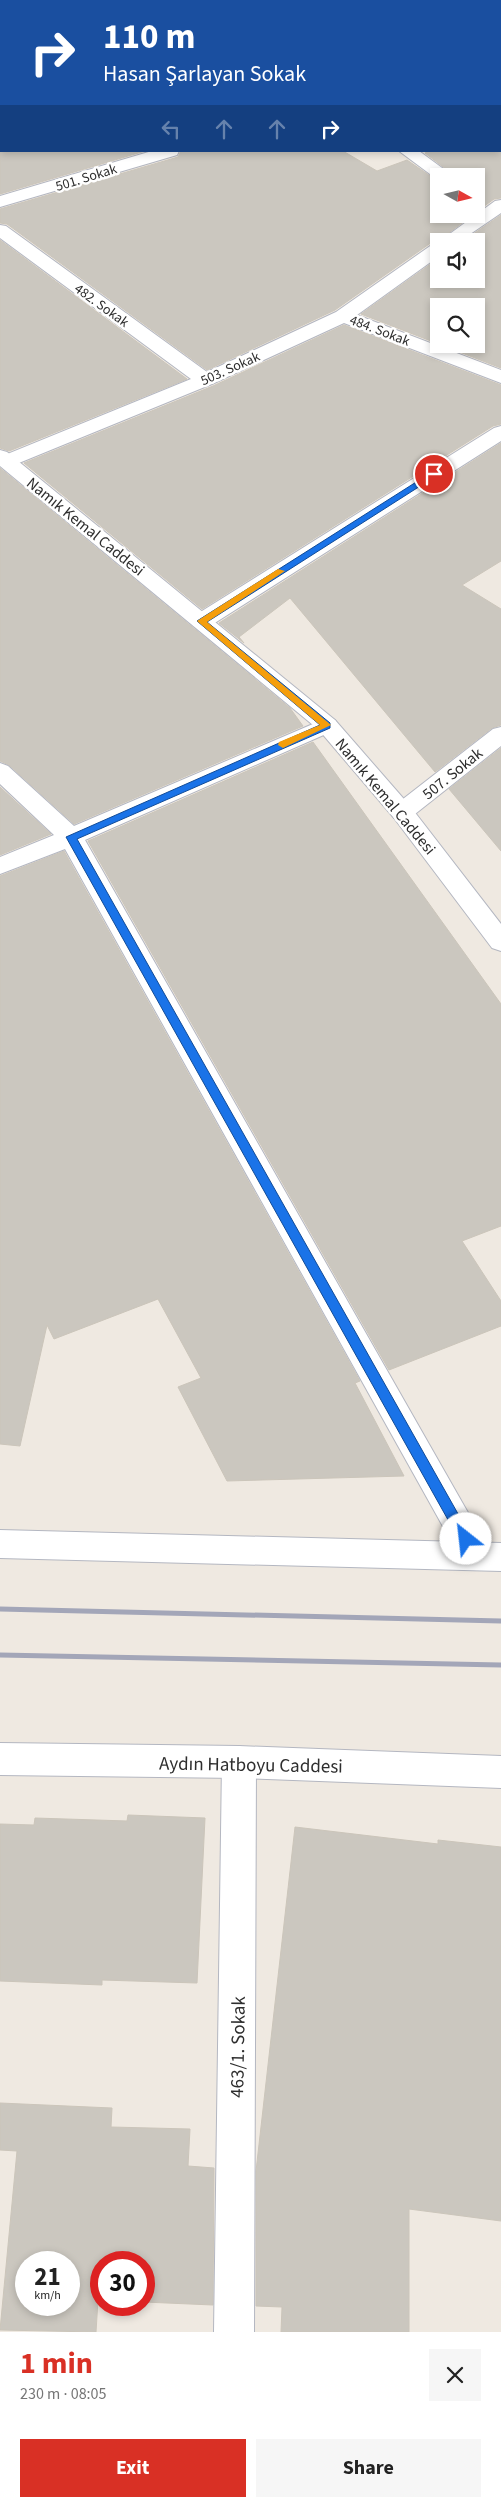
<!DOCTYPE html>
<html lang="en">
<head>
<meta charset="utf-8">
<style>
  body { margin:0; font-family:"Source Sans 3",sans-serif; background:#f6f6f6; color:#222; height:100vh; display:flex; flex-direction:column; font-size:19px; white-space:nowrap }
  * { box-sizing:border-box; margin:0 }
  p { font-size:16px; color:#767676 }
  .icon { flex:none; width:28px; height:28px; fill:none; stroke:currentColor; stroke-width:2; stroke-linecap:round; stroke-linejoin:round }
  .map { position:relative; height:2332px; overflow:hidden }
  .panel { display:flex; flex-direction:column; background:#fff; flex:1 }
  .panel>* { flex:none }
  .banner { position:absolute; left:0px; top:0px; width:501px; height:152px; box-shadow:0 2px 8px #0003; background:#1a4fa0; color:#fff; overflow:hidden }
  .needle { width:32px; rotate:98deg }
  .buttons { position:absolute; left:430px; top:168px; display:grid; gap:10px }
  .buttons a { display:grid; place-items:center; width:55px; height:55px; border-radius:0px; background:#fff; box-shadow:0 2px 8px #0003; font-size:25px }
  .speed { position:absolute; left:15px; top:2251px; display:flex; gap:10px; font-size:25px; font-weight:700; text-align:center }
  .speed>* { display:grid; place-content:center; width:65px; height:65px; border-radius:50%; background:#fff; box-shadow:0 2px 8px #0003; line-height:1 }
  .speed small { font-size:12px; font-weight:400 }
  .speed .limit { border:8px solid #d22; background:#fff; color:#111 }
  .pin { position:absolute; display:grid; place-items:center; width:42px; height:42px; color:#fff; margin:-21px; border:2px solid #fff; border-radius:50%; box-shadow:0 1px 5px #0007 }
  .me { position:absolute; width:55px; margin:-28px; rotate:331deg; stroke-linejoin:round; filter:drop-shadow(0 0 4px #0008) }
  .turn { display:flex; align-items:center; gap:18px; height:105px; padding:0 20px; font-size:22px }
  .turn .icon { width:65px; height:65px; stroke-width:2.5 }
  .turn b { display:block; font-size:35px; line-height:42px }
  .lanes { display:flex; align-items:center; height:48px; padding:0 20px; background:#0003; justify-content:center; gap:25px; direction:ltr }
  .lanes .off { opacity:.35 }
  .round { display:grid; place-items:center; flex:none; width:52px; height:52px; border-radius:0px; background:#f6f6f6 }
  .summary { display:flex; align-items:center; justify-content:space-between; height:85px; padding:0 20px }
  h1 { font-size:30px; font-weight:700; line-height:38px; color:#d93025 }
  .cta { display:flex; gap:10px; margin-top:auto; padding:10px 20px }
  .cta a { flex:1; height:58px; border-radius:0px; background:#d93025; color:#fff; font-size:20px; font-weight:700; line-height:58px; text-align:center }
  .cta a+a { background:#f6f6f6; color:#222 }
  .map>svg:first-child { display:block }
  .building { fill:#cbc7bf; stroke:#cbc5ba; fill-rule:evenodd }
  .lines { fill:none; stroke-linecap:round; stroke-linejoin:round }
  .street-casing { stroke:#b4b7c1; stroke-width:2 }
  .secondary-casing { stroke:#b4b7c1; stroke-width:2 }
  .street { fill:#fff; fill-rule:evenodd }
  .secondary { fill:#fff; fill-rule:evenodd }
  .rail { stroke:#a3a6b8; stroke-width:5 }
  .route { fill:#1a73e8; stroke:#114b97 }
  .slow { fill:#f59e0b }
  .labels { text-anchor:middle; stroke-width:5; stroke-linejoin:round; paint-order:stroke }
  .far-street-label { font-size:14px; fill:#2e2e2e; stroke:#fff }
  .street-label { font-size:16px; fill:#2e2e2e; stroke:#fff }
  .near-street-label { font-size:19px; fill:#2e2e2e; stroke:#fff }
</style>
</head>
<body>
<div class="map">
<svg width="501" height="2332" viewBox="0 0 501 2332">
  <rect width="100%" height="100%" fill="#efe9e1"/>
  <path class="building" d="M0,151h145l-145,43z
    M181,151h162l34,20 30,-11 32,22v32h35l-36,27 -6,1 -97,68 -128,60 -200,-146 -7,-1v-14l178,-52z
    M430,151h71v47l-7,1 -18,13v-36h-21l-30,-23z
    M501,215v153l-140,-54 78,-56v21h37v-38h-13zM439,306h37v38h-37z
    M0,240l187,139 -178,72 -9,-3z
    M344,325l157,60v39l-8,2 -291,183 -178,-146 189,-77z
    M501,443v118l-39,24 39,24v116l-9,3 -57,44 -145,-174 -51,39 5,6 -25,-20z
    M0,468l290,240 13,18 -229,98 -65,-59 -9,-4z
    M313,742l188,262v222l-39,15 39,60v25l-112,44 -301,-529z
    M501,748v103l-52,-62z
    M0,787l51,47 -51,21z
    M64,851l296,530 -5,2 49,93 -177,5 -49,-94 23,-9 -43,-79 -104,40 -7,-14 -27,121 -20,-2v-568z
    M128,1815l77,3 -8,165 -95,-3v5l-102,-4v-157l34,1 1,-7 92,3z
    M295,1827l143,17v-4l63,7v374l-92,-12v123h-128l1,-25 -26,-1v-135z
    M0,2103l112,5 -1,19 79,2 -2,37 26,2 -1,137 -69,-3v-40h-43v38h-3l-2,32 -96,-2 17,-179 -17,-1zM26,2262h43v43h-43z"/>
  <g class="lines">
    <g class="street-casing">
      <path id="street" d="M261,0h16l1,1h-16z
        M400,0h17l1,1h-17z
        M500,37l1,1v10l-1,-1z
        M0,69h1v10h-1z
        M152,151h27l-2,4 -177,52v-11z
        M399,151h20l34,25h-14l-1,4z
        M501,200v13l-41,28h-20l55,-40z
        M0,225l6,1 201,146 129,-60 97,-68 6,-1v13l-82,59 144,55v13l-157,-60 -132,61 -198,81h-14v-8l191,-78 -191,-141z
        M501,426v15l-291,185 -8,2 -8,-2 -3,-5 3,-5 300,-188z
        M327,718l8,2 3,5 -3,5 -250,110 402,706 5,10 -5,10 -11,4 -11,-4 -400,-717 -65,25v-17l54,-22 -54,-51v-21l8,3 66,60z
        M501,727v19l-91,72 -8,2 -8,-2 -4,-6 4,-6 99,-77z
        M239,1746l12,5 5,11 -2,570h-40l8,-570 5,-11z"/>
    </g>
    <g class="secondary-casing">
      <path id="secondary" d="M0,450l7,2 328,268 75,86 91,118v27l-9,-3 -98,-130 -75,-88 -319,-264z
        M0,1530l501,13v28l-501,-13z
        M0,1743l239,3 262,10v32l-262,-10 -239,-3z"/>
    </g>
    <use href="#street" class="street"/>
    <use href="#secondary" class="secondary"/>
    <path class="rail" d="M0,1609l501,12
      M0,1655l501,10"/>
  </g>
  <path class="route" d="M432,472l7,2 -232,148 123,101v5l-253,111 393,696 2,4 -2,4 -4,2 -5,-2 -395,-706 254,-112 -123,-104z"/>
  <path class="slow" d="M278,569l7,2 -78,51 124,103 -48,23 -5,-3 1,-3 41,-17 -123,-104z"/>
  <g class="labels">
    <g class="far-street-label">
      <text transform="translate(86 177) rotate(-17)" y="5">501. Sokak</text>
      <text transform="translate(102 305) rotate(36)" y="5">482. Sokak</text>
      <text transform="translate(380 330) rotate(21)" y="5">484. Sokak</text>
      <text transform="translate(230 368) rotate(-24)" y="5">503. Sokak</text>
    </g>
    <g class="street-label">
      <text transform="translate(86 526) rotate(39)" y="6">Namık Kemal Caddesi</text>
      <text transform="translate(452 773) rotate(-39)" y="6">507. Sokak</text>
      <text transform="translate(386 796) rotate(50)" y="6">Namık Kemal Caddesi</text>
    </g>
    <g class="near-street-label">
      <text transform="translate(251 1764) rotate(1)" y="7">Aydın Hatboyu Caddesi</text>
      <text transform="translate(237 2047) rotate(-89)" y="7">463/1. Sokak</text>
    </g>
  </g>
</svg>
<div class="buttons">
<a><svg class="needle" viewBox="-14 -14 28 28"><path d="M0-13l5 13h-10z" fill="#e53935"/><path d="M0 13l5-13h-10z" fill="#767676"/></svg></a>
<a><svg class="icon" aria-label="sound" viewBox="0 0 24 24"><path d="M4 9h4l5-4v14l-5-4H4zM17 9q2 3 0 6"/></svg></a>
<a><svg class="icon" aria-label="search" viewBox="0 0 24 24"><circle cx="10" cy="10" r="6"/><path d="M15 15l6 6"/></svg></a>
</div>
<div class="speed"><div>21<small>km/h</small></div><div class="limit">30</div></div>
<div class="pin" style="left:434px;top:474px;background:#d93025"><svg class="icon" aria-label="arrive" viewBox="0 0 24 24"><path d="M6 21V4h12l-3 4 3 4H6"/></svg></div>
<svg class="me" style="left:466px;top:1539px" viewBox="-20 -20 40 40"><circle r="19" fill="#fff"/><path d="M0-13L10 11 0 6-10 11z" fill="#1a73e8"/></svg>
<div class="banner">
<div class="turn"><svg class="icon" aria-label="right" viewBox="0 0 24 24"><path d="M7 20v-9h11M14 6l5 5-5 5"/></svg><div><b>110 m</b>Hasan Şarlayan Sokak</div></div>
<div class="lanes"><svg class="icon off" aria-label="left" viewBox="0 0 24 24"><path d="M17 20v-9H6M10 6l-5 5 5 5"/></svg><svg class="icon off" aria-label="ahead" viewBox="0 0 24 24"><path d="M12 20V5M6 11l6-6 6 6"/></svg><svg class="icon off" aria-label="ahead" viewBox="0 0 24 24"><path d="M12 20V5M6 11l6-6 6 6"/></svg><svg class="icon" aria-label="right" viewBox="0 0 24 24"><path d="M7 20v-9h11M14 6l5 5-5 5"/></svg></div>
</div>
</div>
<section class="panel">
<div class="summary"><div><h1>1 min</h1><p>230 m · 08:05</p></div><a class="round"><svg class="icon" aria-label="close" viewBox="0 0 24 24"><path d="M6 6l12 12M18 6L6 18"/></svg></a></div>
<div class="cta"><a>Exit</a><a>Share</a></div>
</section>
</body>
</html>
